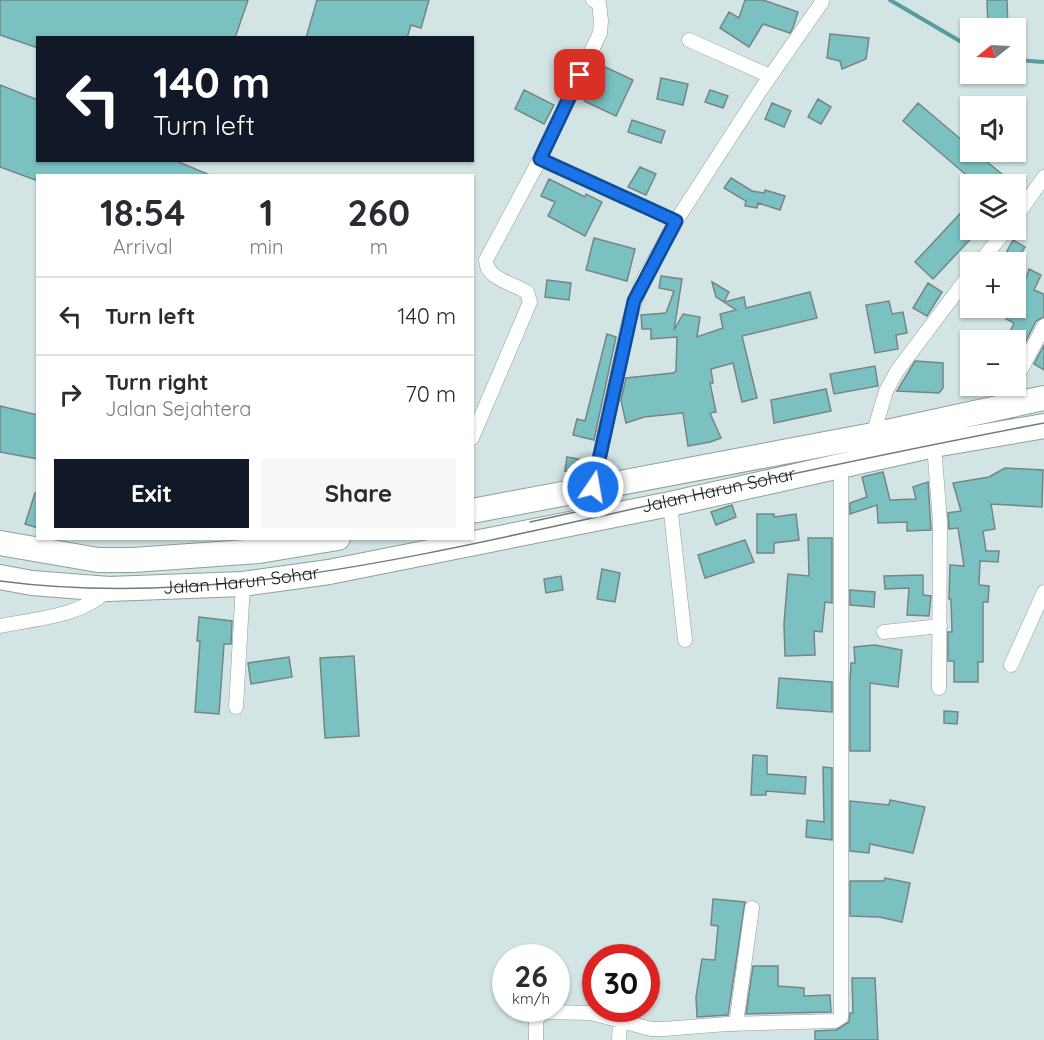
<!DOCTYPE html>
<html lang="en">
<head>
<meta charset="utf-8">
<style>
  body { margin:0; font-family:Quicksand,sans-serif; background:#f7f7f7; color:#2b2b33; height:100vh; display:flex; flex-direction:column; font-size:22px; white-space:nowrap }
  * { box-sizing:border-box; margin:0 }
  p { font-size:20px; color:#7c7c81 }
  .icon { flex:none; width:33px; height:33px; fill:none; stroke:currentColor; stroke-width:2; stroke-linecap:round; stroke-linejoin:round }
  .map { position:relative; flex:1; overflow:hidden }
  .sheet { position:absolute; left:36px; top:174px; width:438px; height:366px; display:flex; flex-direction:column; background:#fff; border-radius:0px; box-shadow:0 2px 4px #0004 }
  .sheet>* { flex:none }
  .guide { position:absolute; left:36px; top:36px; width:438px; height:126px; border-radius:0px; box-shadow:0 2px 4px #0004; background:#111827; color:#fff; overflow:hidden }
  .needle { width:39px; rotate:252deg }
  .tools { position:absolute; left:960px; top:18px; display:grid; gap:12px }
  .tools a { display:grid; place-items:center; width:66px; height:66px; border-radius:0px; background:#fff; box-shadow:0 2px 4px #0004; font-size:30px }
  .speed { position:absolute; left:492px; top:944px; display:flex; gap:12px; font-size:30px; font-weight:700; text-align:center }
  .speed>* { display:grid; place-content:center; width:78px; height:78px; border-radius:50%; background:#fff; box-shadow:0 2px 4px #0004; line-height:1 }
  .speed small { font-size:15px; font-weight:400 }
  .speed .limit { border:9px solid #d22; background:#fff; color:#111 }
  .pin { position:absolute; display:grid; place-items:center; width:51px; height:51px; color:#fff; margin:-26px; border-radius:12px; box-shadow:0 3px 9px #0006 }
  .me { position:absolute; width:66px; margin:-33px; rotate:12deg; stroke-linejoin:round; filter:drop-shadow(0 0 4px #0008) }
  .turn { display:flex; align-items:center; gap:21px; height:126px; padding:0 18px; font-size:27px }
  .turn .icon { width:78px; height:78px; stroke-width:2.5 }
  .turn b { display:block; font-size:42px; line-height:51px }
  .eta { display:flex; justify-content:space-evenly; align-items:center; height:102px; text-align:center }
  .eta b { font-size:36px; font-weight:700; line-height:42px }
  .action { display:flex; gap:12px; margin-top:auto; padding:12px 18px }
  .action a { flex:1; height:69px; border-radius:0px; background:#111827; color:#fff; font-size:24px; font-weight:700; line-height:69px; text-align:center }
  .action a+a { background:#f7f7f7; color:#2b2b33 }
  ul { padding:0; list-style:none }
  li { display:flex; align-items:center; gap:18px; height:78px; padding:0 18px; border-top:2px solid #e1e1e2 }
  li div { flex:1 }
  li b { display:block; font-size:22px }
  li em { font-style:normal }
  .map>svg:first-child { display:block }
  .lines { fill:none; stroke-linecap:round; stroke-linejoin:round }
  .stream { stroke:#589d9e; stroke-width:4 }
  .building { fill:#7bc1c2; stroke:#768585; stroke-width:1.5 }
  .minor-casing { stroke:#8f9f9f; stroke-width:15 }
  .trunk-casing { stroke:#8f9f9f; stroke-width:26 }
  .minor { stroke:#fff; stroke-width:14 }
  .trunk { stroke:#fff; stroke-width:24 }
  .tram { stroke:#707c7c; stroke-width:1.5 }
  .route-casing { stroke:#114b97; stroke-width:15 }
  .route { stroke:#1a73e8; stroke-width:10 }
  .labels { text-anchor:middle; stroke-width:5; stroke-linejoin:round; paint-order:stroke }
  .street-label { font-size:18px; fill:#141a1a; stroke:#e0f1f1 }
</style>
</head>
<body>
<div class="map">
<svg width="1044" height="1040" viewBox="0 0 1044 1040">
  <rect width="100%" height="100%" fill="#d2e4e4"/>
  <g class="lines">
    <path class="stream" d="M890,0l80,47
      M1016,60l28,2"/>
  </g>
  <path class="building" d="M0,0h248l-13,38h-197v10l-38,-13z
    M317,0h112l-8,28 -10,-3 -4,13h-101z
    M745,0h18l35,12 -5,16 -3,5 -27,-9 -14,23 -29,-19 9,-16 10,6z
    M987,0h20l1,28h-20z
    M830,34l39,4 -3,21 -24,10 -2,-8 -13,-3z
    M601,65l32,15 -17,36 -32,-15z
    M661,78l27,6 -5,21 -26,-6z
    M0,85l38,15v60h136l38,16h-174v5l-38,-14z
    M524,90l30,15 -10,19 -29,-15z
    M710,90l18,6 -5,12 -18,-6z
    M818,99l13,8 -10,17 -13,-7z
    M772,103l19,8 -7,16 -19,-8z
    M918,103l52,44v5h5l39,32h-37l-74,-63z
    M632,120l33,11 -4,12 -33,-11z
    M640,167l16,7 -10,21 -18,-8z
    M731,178l21,13 12,2 1,-3 20,6 -5,14 -22,-7 -1,5 -12,-2 1,-5 -22,-13z
    M549,179l36,18 1,-3 16,8 -17,34 -37,-20 7,-14 -14,-6z
    M970,203v27h9l-46,49 -18,-17z
    M594,238l41,11 -8,32 -41,-11z
    M1013,240l12,7 -9,14 -11,-6z
    M1029,269l12,6 -7,15 10,4v23l-8,4 -11,22 -16,-9 5,-11 -8,-4 5,-11h5z
    M661,276l21,3 -8,51 9,-16 17,3 -3,20 26,-9 -3,-14 16,-4 -12,-8 20,-5 2,11 64,-16 7,26 -75,18 15,62 -15,4 -9,-39 -22,6 2,14h-3l6,29 -6,1 11,25 -11,4 -22,4 -5,-33 -39,4 -18,6 -5,-23 5,-22 47,-5 3,-2 1,-34 -26,2v-10h-9l-1,-14 25,-2 8,-22 -15,-3z
    M547,280l24,3 -2,17 -24,-3z
    M712,282l17,10 -5,10 -8,-5z
    M928,283l14,9 -15,24 -14,-8z
    M889,301l3,13 11,-2 4,21 -11,2 2,14 -23,4 -9,-48z
    M607,334l9,3 -22,103 -21,-5 4,-16 8,2z
    M1044,345v25l-10,-6z
    M915,361l28,2v25l-4,5 -42,-2z
    M875,366l3,20 -44,8 -4,-20z
    M826,389l5,22 -57,12 -3,-23z
    M0,406l38,9v44l-38,-7z
    M567,457l22,4 -2,13 -22,-3z
    M1005,468l38,2 -1,37 -51,-3 4,25 -12,2 3,20h13l-1,11 -18,-1 -1,24 10,1 -1,16h-5v60h-5v20h-24v-21h-6v-29h4l-1,-33h-2l1,-34 14,1 -6,-38 -9,1 -1,-16 13,-2 -8,-28 36,-6z
    M883,472l7,28 26,-1 -3,-12 15,-5 3,48 -24,1v-9l-29,1 -1,-18 -27,9v-11l17,-6 -5,-20z
    M35,493h3v35l-13,-4z
    M732,505l4,12 -20,8 -5,-13z
    M757,514h17v3l22,-3 3,26 -25,3v10h-17z
    M808,538h24v65l-7,-1 -3,30 -8,-1 1,24 -30,1 -1,-32 4,-50 21,2z
    M745,540l9,22 -49,16 -7,-23z
    M602,569l18,4 -5,29 -18,-3z
    M923,575v20l8,1 -2,20 -22,-1 2,-27 -24,1 -1,-13z
    M561,576l2,14 -17,3 -2,-14z
    M850,590l25,2 -1,15 -24,-2z
    M199,617l33,4 -1,23h-7l-5,70 -24,-2 5,-71h-3z
    M875,645l27,5 -4,37 -28,-4v68h-20v-70l1,-18h4l-1,-16z
    M354,656l5,80 -34,2 -5,-80z
    M289,657l3,20 -41,7 -3,-21z
    M779,678l53,4v30l-55,-4z
    M944,711l14,1 -1,12 -13,-1z
    M753,755l14,1v18l39,3 -1,17 -39,-3v4h-15z
    M823,767l9,1v72l-26,-3 1,-17 17,2z
    M890,800l35,7 -12,46 -43,-9 -1,9 -19,-2v-50l39,4z
    M885,878l25,5 -8,39 -23,-5 -29,-1v-35h34z
    M713,899l32,3 -17,113 -31,2 -1,-20 6,-38 13,1 3,-34 -7,-1z
    M753,966h25v20l26,2v8l26,-1 1,17 -85,2z
    M852,978h23l3,62h-63v-9l21,-1 13,-8 1,-9h3z"/>
  <g class="lines">
    <g class="minor-casing">
      <path id="minor" d="M689,40l81,36
        M540,159l136,62
        M1016,217l28,-40
        M980,262l26,-32
        M1016,379l28,-53
        M873,435l13,-44 11,-20 73,-97
        M472,438l58,-136 -3,-10c-14,-9 -41,-13 -41,-32l54,-101 60,-126 1,-12 -2,-18 -6,-3
        M934,445l6,77 -1,166
        M593,487l36,-166 13,-39 34,-61 84,-130 62,-89
        M670,504l15,136
        M0,626c38,-8 81,-9 109,-37
        M884,632l56,-6
        M1011,665l33,-73
        M236,707l7,-123
        M736,1024l16,-116
        M536,1040v-21l9,-7 46,1 60,16h13l63,-5 108,-3 6,-4v-553
        M619,1040l1,-21"/>
    </g>
    <g class="trunk-casing">
      <path id="trunk" d="M472,511l401,-76 171,-37
        M0,543l98,17h35l126,-9 79,-13
        M0,577l32,6 77,6 134,-5 86,-12 341,-68 264,-59 110,-19"/>
    </g>
    <use href="#minor" class="minor"/>
    <use href="#trunk" class="trunk"/>
    <g class="tram">
      <path d="M530,522l59,-13"/>
      <path id="s1" d="M0,581c203,27 409,-23 606,-66 146,-33 291,-64 438,-92"/>
    </g>
  </g>
  <g class="lines">
    <g class="route-casing">
      <path id="route" d="M580,75l-40,84 136,62 -42,80 -41,186"/>
    </g>
    <use href="#route" class="route"/>
  </g>
  <g class="labels">
    <g class="street-label">
      <text dy="6" stroke="none"><textPath href="#s1" startOffset="728">Jalan Harun Sohar</textPath></text>
      <text dy="6" stroke="none"><textPath href="#s1" startOffset="242">Jalan Harun Sohar</textPath></text>
    </g>
  </g>
</svg>
<div class="tools">
<a><svg class="needle" viewBox="-14 -14 28 28"><path d="M0-13l5 13h-10z" fill="#e53935"/><path d="M0 13l5-13h-10z" fill="#7c7c81"/></svg></a>
<a><svg class="icon" aria-label="sound" viewBox="0 0 24 24"><path d="M4 9h4l5-4v14l-5-4H4zM17 9q2 3 0 6"/></svg></a>
<a><svg class="icon" aria-label="layers" viewBox="0 0 24 24"><path d="M12 4l9 5-9 5-9-5zM3 14l9 5 9-5"/></svg></a>
<a>+</a>
<a>−</a>
</div>
<div class="speed"><div>26<small>km/h</small></div><div class="limit">30</div></div>
<div class="pin" style="left:580px;top:75px;background:#d93025"><svg class="icon" aria-label="arrive" viewBox="0 0 24 24"><path d="M6 21V4h12l-3 4 3 4H6"/></svg></div>
<svg class="me" style="left:593px;top:487px" viewBox="-20 -20 40 40"><circle r="17" fill="#1a73e8" stroke="#fff" stroke-width="3"/><path d="M0-11L8 9 0 5-8 9z" fill="#fff"/></svg>
<div class="guide">
<div class="turn"><svg class="icon" aria-label="left" viewBox="0 0 24 24"><path d="M17 20v-9H6M10 6l-5 5 5 5"/></svg><div><b>140 m</b>Turn left</div></div>
</div>
<section class="sheet">
<div class="eta">
<div><b>18:54</b><p>Arrival</p></div>
<div><b>1</b><p>min</p></div>
<div><b>260</b><p>m</p></div>
</div>
<ul>
<li><svg class="icon" aria-label="left" viewBox="0 0 24 24"><path d="M17 20v-9H6M10 6l-5 5 5 5"/></svg><div><b>Turn left</b></div><em>140 m</em></li>
<li><svg class="icon" aria-label="right" viewBox="0 0 24 24"><path d="M7 20v-9h11M14 6l5 5-5 5"/></svg><div><b>Turn right</b><p>Jalan Sejahtera</p></div><em>70 m</em></li>
</ul>
<div class="action"><a>Exit</a><a>Share</a></div>
</section>
</div>
</body>
</html>
